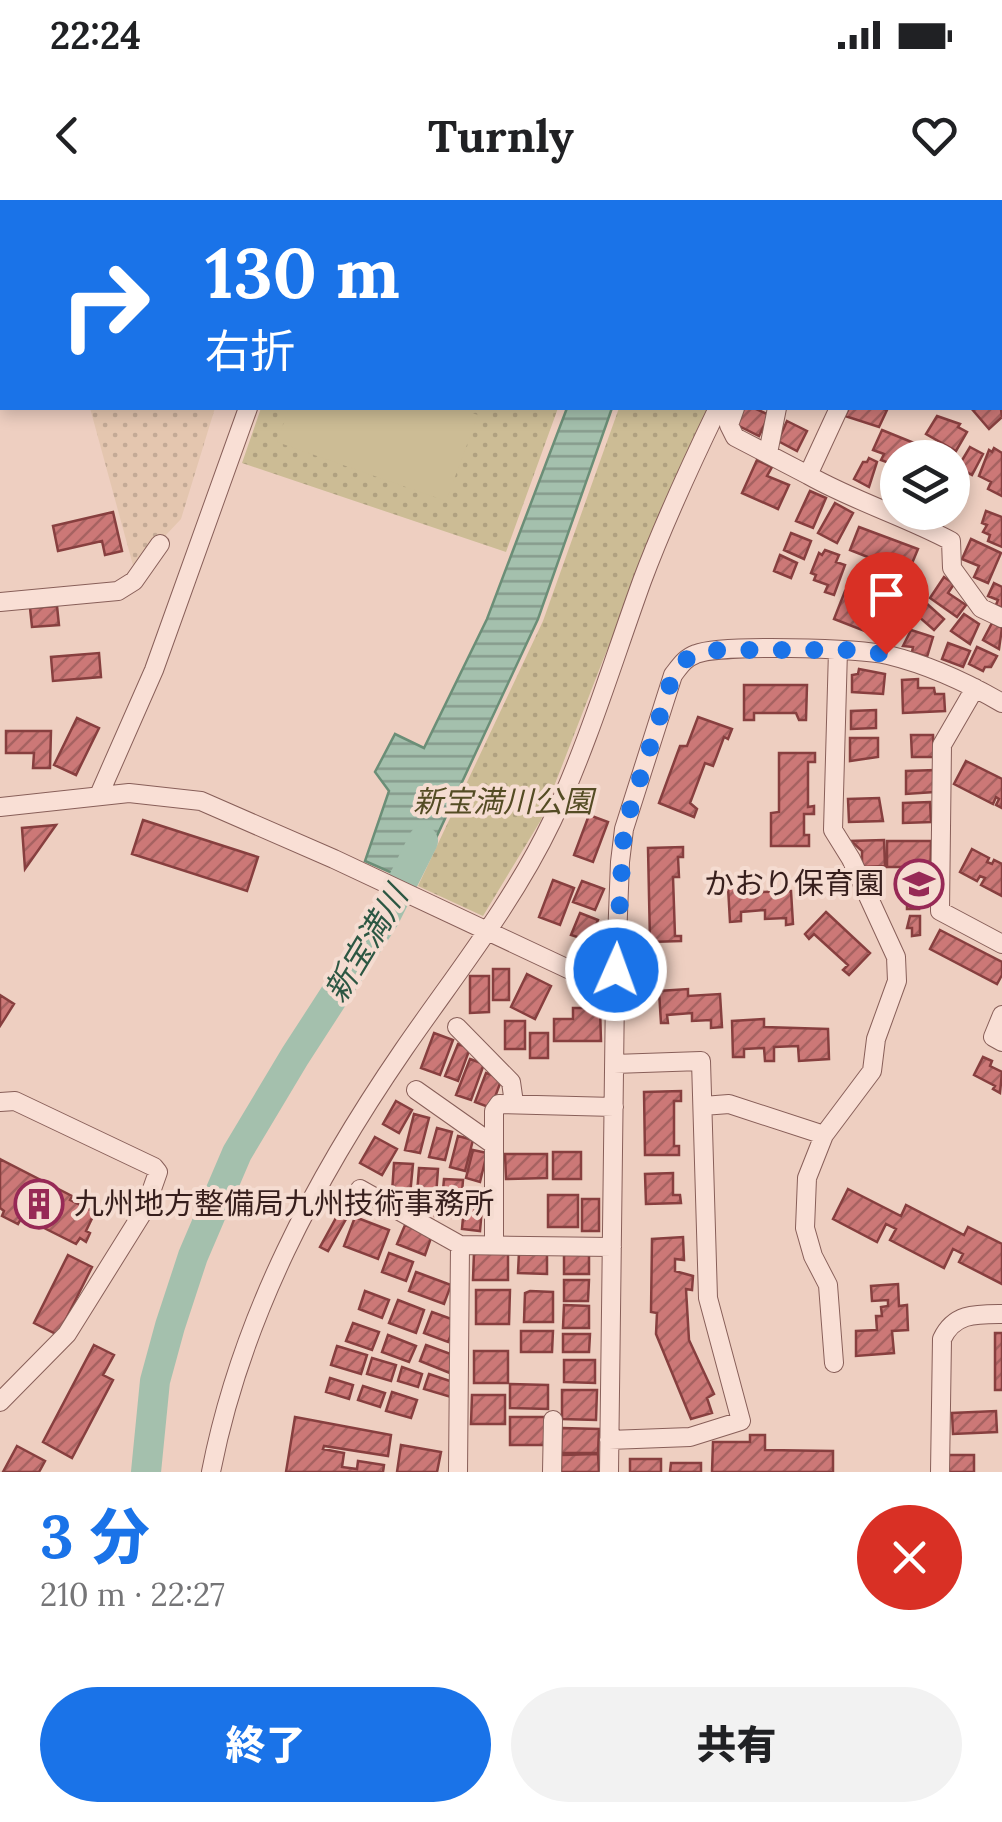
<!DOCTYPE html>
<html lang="ja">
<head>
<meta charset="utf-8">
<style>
  body { margin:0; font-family:Lora,"Noto Sans JP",serif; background:#f2f2f2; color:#202124; height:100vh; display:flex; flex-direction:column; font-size:38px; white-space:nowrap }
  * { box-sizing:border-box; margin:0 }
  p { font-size:32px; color:#757577 }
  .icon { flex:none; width:55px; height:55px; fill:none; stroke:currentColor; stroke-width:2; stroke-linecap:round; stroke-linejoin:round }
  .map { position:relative; height:1272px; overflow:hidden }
  .sheet { display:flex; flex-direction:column; background:#fff; flex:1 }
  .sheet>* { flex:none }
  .top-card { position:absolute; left:0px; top:0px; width:1002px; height:210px; box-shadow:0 5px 15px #0003; background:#1a73e8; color:#fff; overflow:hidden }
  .fabs { position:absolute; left:880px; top:240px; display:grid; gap:20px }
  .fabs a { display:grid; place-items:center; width:90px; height:90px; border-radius:50%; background:#fff; box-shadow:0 5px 15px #0003; font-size:50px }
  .pin { position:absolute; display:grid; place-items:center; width:85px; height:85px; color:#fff; margin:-102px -42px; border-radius:50% 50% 50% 0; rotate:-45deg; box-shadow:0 0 10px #0007 }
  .pin .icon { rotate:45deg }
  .me { position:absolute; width:110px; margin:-55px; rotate:2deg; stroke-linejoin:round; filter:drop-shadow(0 0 8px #0008) }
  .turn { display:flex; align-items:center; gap:35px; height:210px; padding:0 40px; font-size:45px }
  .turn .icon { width:130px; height:130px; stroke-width:2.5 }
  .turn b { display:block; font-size:70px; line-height:85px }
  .round { display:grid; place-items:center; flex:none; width:105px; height:105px; border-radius:52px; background:#f2f2f2 }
  .headline { display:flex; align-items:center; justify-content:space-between; height:170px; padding:0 40px }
  h1 { font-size:60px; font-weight:800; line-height:75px; color:#1a73e8 }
  .primary-button { display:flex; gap:20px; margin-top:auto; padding:20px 40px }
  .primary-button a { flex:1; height:115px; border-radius:60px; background:#1a73e8; color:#fff; font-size:40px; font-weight:800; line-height:115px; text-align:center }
  .primary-button a+a { background:#f2f2f2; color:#202124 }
  .status { display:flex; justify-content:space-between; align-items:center; height:70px; padding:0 50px; background:#fff; direction:ltr }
  .status svg { height:28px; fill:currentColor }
  header { display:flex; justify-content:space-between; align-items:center; height:130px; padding:0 40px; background:#fff; font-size:45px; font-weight:800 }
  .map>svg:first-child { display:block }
  .farmland { fill:url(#farmland-dots) }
  .park { fill:url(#park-dots) }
  .pitch { fill:#ccbc95 }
  .water { fill:url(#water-rules); stroke:#6b8e77; stroke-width:2.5 }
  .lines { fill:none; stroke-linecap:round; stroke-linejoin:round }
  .river { stroke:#a4c0ad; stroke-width:30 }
  .building { fill:url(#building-hatch); stroke:#873f3f; stroke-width:2.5 }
  .minor-casing { stroke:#885f59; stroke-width:20 }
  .minor { stroke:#f9dfd5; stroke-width:18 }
  .route { stroke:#1a73e8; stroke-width:18; stroke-dasharray:0 32.4 }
  .labels { text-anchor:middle; stroke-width:8; stroke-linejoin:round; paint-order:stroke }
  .park-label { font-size:30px; font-style:italic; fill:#544c24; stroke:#f5dcd1 }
  .poi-label { font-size:30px; fill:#371f1d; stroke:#f5dcd1; text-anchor:end }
  .water-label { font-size:32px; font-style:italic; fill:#2c5743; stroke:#f5dcd1 }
</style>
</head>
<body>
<div class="status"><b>22:24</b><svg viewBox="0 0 49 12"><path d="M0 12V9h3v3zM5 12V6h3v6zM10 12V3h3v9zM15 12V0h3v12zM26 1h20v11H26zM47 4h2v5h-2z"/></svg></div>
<header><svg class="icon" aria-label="back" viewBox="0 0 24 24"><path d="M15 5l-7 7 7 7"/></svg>Turnly<svg class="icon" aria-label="heart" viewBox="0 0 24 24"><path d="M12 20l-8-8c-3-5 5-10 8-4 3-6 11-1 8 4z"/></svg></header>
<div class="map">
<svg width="1002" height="1272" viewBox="0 0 1002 1272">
  <defs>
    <pattern id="farmland-dots" width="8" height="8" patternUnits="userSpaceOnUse" patternTransform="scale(2.5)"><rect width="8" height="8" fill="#e4c6af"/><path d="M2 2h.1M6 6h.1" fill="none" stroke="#c4aa96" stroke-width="1.8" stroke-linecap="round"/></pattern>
    <pattern id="park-dots" width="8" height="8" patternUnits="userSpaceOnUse" patternTransform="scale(2.5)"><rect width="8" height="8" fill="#ccbc95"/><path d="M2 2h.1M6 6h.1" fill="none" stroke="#b0a180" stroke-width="1.8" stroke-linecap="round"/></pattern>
    <pattern id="water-rules" width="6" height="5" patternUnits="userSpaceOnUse" patternTransform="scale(2.5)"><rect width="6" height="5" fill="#a4c0ad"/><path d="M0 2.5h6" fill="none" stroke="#869b8c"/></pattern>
    <pattern id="building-hatch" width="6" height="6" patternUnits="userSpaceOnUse" patternTransform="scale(2.5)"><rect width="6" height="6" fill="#cc7877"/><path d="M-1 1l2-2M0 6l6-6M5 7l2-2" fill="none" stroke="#a66261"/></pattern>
  </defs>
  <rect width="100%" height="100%" fill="#eecfc1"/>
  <path class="farmland" d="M0,0h279l-277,2v5z
    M90,208h125l-34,111 -47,50z"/>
  <path class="park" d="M330,0h304l-305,2z
    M261,208h297l-52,144 -264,-89z
    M619,208h91l-107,252 -62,160 -58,96 -65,-30 125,-265z"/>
  <path class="pitch" d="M289,208h168l21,7 -32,86 -169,-59z"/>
  <path class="water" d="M567,208h45l-74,211 -123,264 -50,-22 24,-70 -14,-19 20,-38 29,14 63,-129z"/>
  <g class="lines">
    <path class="river" d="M146,1272l9,-91 15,-55 23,-70 44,-103 58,-97 90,-139 38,-76"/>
  </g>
  <path class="building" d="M1000,201l2,16 -13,12 -18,-21h29z
    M743,208h11l15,7 -10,21 -24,-12z
    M849,208h32l6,2 -8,17 -34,-11z
    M937,216l23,8 -2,3 9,5 -11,19 -30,-17z
    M787,221l20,10 -10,20 -19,-10z
    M882,230l37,15 -5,13h-16v2l-7,-2 -2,5 -8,-3 3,-6 -11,-4z
    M970,247l13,7 -11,21 -14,-8z
    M994,248l8,5v43l-14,-7 3,-7 -12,-6 10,-26 3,2z
    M869,258l8,4 -8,25 -15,-8 9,-17h4z
    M757,260l15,7 -5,9 22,9 -11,24 -36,-16z
    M810,291l16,7 -13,30 -17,-7z
    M835,303l18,10 -16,30 -19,-10z
    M986,311l16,6v30l-14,-6 2,-6 -7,-3 4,-7 -5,-2z
    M113,312l9,39 -17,4 -3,-14 -44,10 -5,-25z
    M859,327l59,22 -10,24 -58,-23z
    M791,333l20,8 -7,18 -20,-9z
    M971,339l30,14 -13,30 -14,-6 5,-11 -17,-7z
    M825,350l14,5 -3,7 9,3 -11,30 -9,-3 3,-7 -14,-5 2,-5 -5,-2 8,-20 3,2z
    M780,355l17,8 -6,15 -17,-7z
    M944,377l10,7 -6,9 18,12 -9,12 -27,-19z
    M994,383l8,4v21l-6,-3 2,-5 -10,-4z
    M845,391l46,17 -11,29 -46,-18z
    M925,402l19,17 -10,11 -16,-14z
    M57,406l2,19 -27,2 -2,-19z
    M964,414l15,10 -9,20 -19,-13z
    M992,423l10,5 -3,21 -16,-9z
    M911,430l22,7 -6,20 -15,-5 1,-5 -10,-1z
    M948,443l22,8 -7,16 -21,-8z
    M977,447l20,9 -6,11h-6l-2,4 -14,-7z
    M99,453l2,24 -48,4 -2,-24z
    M859,469l26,5 -2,20 -31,-2v-17l6,-1z
    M918,479v9h16l1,6h9l1,17 -42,2 -1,-33z
    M744,485h63l-1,35h-7l-3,-7h-42v7h-10z
    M876,510v18l-25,1v-18z
    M698,517l34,12 -4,10 -4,-2 -11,29 -8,-3 -15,40 7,6 -3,8 -35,-14 21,-57h7z
    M77,518l22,10 -23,47 -22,-10z
    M6,531h45l-1,37h-17l1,-15h-28z
    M911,535h22l1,22h-22z
    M850,538h28v19l-28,4z
    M779,553h36v9h-7v45l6,-1v8h-10v21h5v11h-38v-33l8,-1z
    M966,561l36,18v29l-6,-3 3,-6 -3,-2 -3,7 -39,-20z
    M935,570l-1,22 -28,2v-23z
    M879,598l4,23 -34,1 -1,-23z
    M930,602l1,20 -28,1v-20z
    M589,615l19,7 -15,40 -19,-7z
    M143,620l115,37 -11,34 -115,-37z
    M56,625l-31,44 -3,-41z
    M884,640l1,26 -23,1v-16l-11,-10z
    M887,641h44l-1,60 -11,1v7h-12v-42h-20z
    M683,647v10h-5l1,20h-6l2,59h6v5l-31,1 -2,-94z
    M972,649l17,9 -2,4 5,2 2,-4 8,4v32l-21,-11 4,-7 -5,-2 -3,5 -17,-9z
    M553,680l21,8 -14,37 -21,-8z
    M582,681l22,8 -9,21 -22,-8z
    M760,685l3,7 28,-1 2,33 -7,1v-7l-21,1v-9l-24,2v9l-11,1 -2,-35z
    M826,712l44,41 -21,22 -6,-5 5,-5 -34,-31 -5,5 -4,-5z
    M580,713l18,7 -8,21 -19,-6z
    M910,716h10v19l-8,1v-8h-5z
    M940,730l62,32v13l-5,9 -67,-35z
    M493,769h16v31h-16z
    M527,774l24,12 -16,33 -24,-12z
    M470,776h19v36l-19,1z
    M688,789v7l32,-2 2,33 -11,1v-8l-19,1v-8l-25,2 1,8h-7l-2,-32z
    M0,795l14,9 -14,22z
    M573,808h27l1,33h-47v-22h19z
    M764,819v8l64,2 1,30 -30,2 -1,-15 -24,1v14h-9l-1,-13 -20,1v8h-11l-1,-36z
    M505,821h20v28h-20z
    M434,833l19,7 -13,35 -19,-7z
    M530,833h18v25h-18z
    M458,844l12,4 -12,33 -13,-5z
    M983,857l9,4 -2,5 12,6 -2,21 -7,-4 2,-3 -21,-11z
    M470,859l14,5 -13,36 -15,-5z
    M486,873l16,5 -11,30 -16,-6z
    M681,891v10h-7v45h5v9h-34l-1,-63z
    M396,901l16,9 -13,23 -16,-9z
    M414,914l15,4 -9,35 -15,-3z
    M437,928l15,4 -7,28 -16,-3z
    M458,936l15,4 -8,31 -15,-4z
    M375,937l22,12 -15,26 -22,-12z
    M473,950l14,3 -7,29 -14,-4z
    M553,952h28v27h-28z
    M505,954h42v24l-41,1z
    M0,959l72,37 -2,4 25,12 -9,19 4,2 -4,9 -6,-4 -4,6 -54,-27 -4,7 -16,-8 2,-5 -4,-3z
    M394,963l19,1 -3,31 -18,-2z
    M419,968l19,1 -2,27 -19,-2z
    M673,973v22h7l1,8 -35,1 -1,-30z
    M444,979l19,1 -3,38 -25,-2 1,-15h6z
    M848,989l53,27 5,-11 58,30 4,-8 34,17v40l-43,-22 4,-8 -10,-5 -9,19 -54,-28 6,-11 -10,-5 -9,18 -44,-23z
    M465,995l18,1 -3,35 -18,-2z
    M548,995h30v32h-30z
    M582,999h17v32h-17z
    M342,1007l8,5 -22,39 -8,-4z
    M355,1017l34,13 -11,29 -34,-13z
    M405,1025l27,10 -7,20 -28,-11z
    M683,1037l1,23 -9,-1v12l18,5 -1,14 -6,-1 3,51 25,54 -7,4 5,15 -21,6 -35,-85 1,-21 -6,-1 1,-73z
    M474,1052l34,1v27h-35z
    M519,1052l28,1v21l-29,-1z
    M389,1053l24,9 -7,19 -24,-9z
    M564,1054l25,1v19h-25z
    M68,1055l24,12 -34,68 -24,-12z
    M416,1072l35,13 -7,19 -35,-13z
    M564,1080h25l-1,21h-24z
    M898,1084l1,22 8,-1 1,25 -16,1 2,22 -38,3v-25l21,-1 -1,-14h6l-1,-9 7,-1v-6l-16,1 -1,-15z
    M476,1090h34l-1,34h-33z
    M365,1091l24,9 -7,18 -23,-9z
    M530,1091l23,1v30h-29l1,-29z
    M398,1100l26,10 -8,23 -27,-10z
    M564,1105l25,1v22h-26z
    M432,1112l25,9 -9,21 -24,-9z
    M353,1123l26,9 -7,18 -26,-9z
    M521,1131h32l-1,21h-31z
    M995,1133h7v57h-7z
    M563,1134h27l-1,18h-26z
    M388,1135l28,11 -7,16 -27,-10z
    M94,1145l20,10 -11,20 10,5 -41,78 -29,-16z
    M426,1145l30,11 -6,17 -30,-12z
    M337,1146l30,9 -6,19 -30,-9z
    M474,1151h34v32h-34z
    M372,1158l24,7 -5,16 -24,-7z
    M564,1160h31v23l-31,-1z
    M402,1167l20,7 -4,13 -20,-6z
    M429,1174l27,9 -5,14 -27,-8z
    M330,1178l23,7 -4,14 -23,-7z
    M510,1184l38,1v24l-38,-1z
    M363,1186l22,7 -5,14 -22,-7z
    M562,1190h35l-1,30 -34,-1z
    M392,1192l25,8 -6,18 -25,-7z
    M472,1195h33v29h-34z
    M996,1211l1,21 -44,2 -1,-21z
    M295,1217l96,18 -3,21 -64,-10 -1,3 21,4 -2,14 15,2 1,-8 26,4 -1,7h-97z
    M510,1217h35v28h-35z
    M562,1228l37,1 -1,24h-37z
    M750,1235h15v15l68,1v21h-121l1,-30h37z
    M401,1245l40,7 -4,20h-40z
    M17,1246l28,15 -6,11h-36z
    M598,1254l1,18h-38v-17z
    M948,1255h26v17h-26z
    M630,1259h31v13h-31z
    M671,1263h30v9h-31z"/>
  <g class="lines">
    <g class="minor-casing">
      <path id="minor" d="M319,2l1,-2
        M815,2l2,-2
        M1000,88h2
        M735,208l-6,17 6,12 73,38
        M839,208l-31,67c46,26 96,41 143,66l1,27 29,40 21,10
        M768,253l9,-45
        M0,402l118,-11 16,-10 26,-37
        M975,488l-33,57 -2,166 62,33
        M99,595l55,-125 94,-262
        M0,607l129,-14 72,8 133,58 281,132
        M1002,815l-9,22 9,5
        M457,827l54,55 3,21
        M416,890l78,55
        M0,902l15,-1 139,66 4,5 -13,37 -78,125 -67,68
        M703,906l26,-2 95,31
        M360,989l100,56
        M494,1045v-134l5,-7 115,3
        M834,1163l-6,-78 -15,-29 -8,-28 2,-50 17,-43 48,-64 4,-32 21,-58 -1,-24 -45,-98 -18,-29 5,-180
        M609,1240l81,-3 51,-16 -33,-123 -7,-237 -87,3
        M211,1272c30,-154 105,-295 193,-423 51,-74 109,-146 148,-228 36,-77 61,-160 90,-240 22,-59 49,-117 76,-173
        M458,1272l2,-227 152,2
        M552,1272l1,-52
        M609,1272l6,-481 5,-129 4,-33 49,-154c7,-9 12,-17 23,-21 25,-10 163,-6 192,1 41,10 78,27 114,48
        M940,1272l2,-133c12,-26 34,-25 60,-25"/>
    </g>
    <use href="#minor" class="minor"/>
  </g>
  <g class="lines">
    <path class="route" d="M616,770l8,-141 49,-154 9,-13 15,-9 22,-3h133l34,4"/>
  </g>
  <defs>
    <g id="school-ring" transform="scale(2.5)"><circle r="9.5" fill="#f5dcd1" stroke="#972956" stroke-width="1.5"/><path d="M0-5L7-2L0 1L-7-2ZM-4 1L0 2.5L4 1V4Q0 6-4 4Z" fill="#972956"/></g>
    <g id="building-ring" transform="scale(2.5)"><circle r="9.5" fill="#f5dcd1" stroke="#972956" stroke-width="1.5"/><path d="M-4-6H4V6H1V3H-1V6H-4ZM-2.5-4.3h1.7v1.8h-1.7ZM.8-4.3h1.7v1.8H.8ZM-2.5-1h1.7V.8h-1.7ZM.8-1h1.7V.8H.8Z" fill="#972956"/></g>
  </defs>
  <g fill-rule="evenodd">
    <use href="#school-ring" x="919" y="684"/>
    <use href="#building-ring" x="39" y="1004"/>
  </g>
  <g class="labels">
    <g class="park-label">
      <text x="503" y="612">新宝満川公園</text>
    </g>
    <g class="poi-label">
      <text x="884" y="694">かおり保育園</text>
      <text x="74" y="1014" text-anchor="start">九州地方整備局九州技術事務所</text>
    </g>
    <g class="water-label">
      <text transform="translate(366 744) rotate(-59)" y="11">新宝満川</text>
    </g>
  </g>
</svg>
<div class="fabs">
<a><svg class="icon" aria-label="layers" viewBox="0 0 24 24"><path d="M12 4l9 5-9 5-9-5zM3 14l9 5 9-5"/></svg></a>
</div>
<div class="pin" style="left:886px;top:454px;background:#d93025"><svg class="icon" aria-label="arrive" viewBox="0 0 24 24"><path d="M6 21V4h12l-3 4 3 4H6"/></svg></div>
<svg class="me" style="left:616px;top:770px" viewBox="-20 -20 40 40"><circle r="17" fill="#1a73e8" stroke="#fff" stroke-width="3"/><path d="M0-11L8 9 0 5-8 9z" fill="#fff"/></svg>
<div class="top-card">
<div class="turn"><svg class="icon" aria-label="right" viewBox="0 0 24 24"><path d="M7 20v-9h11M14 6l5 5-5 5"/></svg><div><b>130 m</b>右折</div></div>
</div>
</div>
<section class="sheet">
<div class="headline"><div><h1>3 分</h1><p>210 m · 22:27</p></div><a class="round" style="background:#d93025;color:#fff"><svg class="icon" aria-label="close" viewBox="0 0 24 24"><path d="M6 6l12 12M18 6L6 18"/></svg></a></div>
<div class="primary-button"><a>終了</a><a>共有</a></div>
</section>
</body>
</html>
